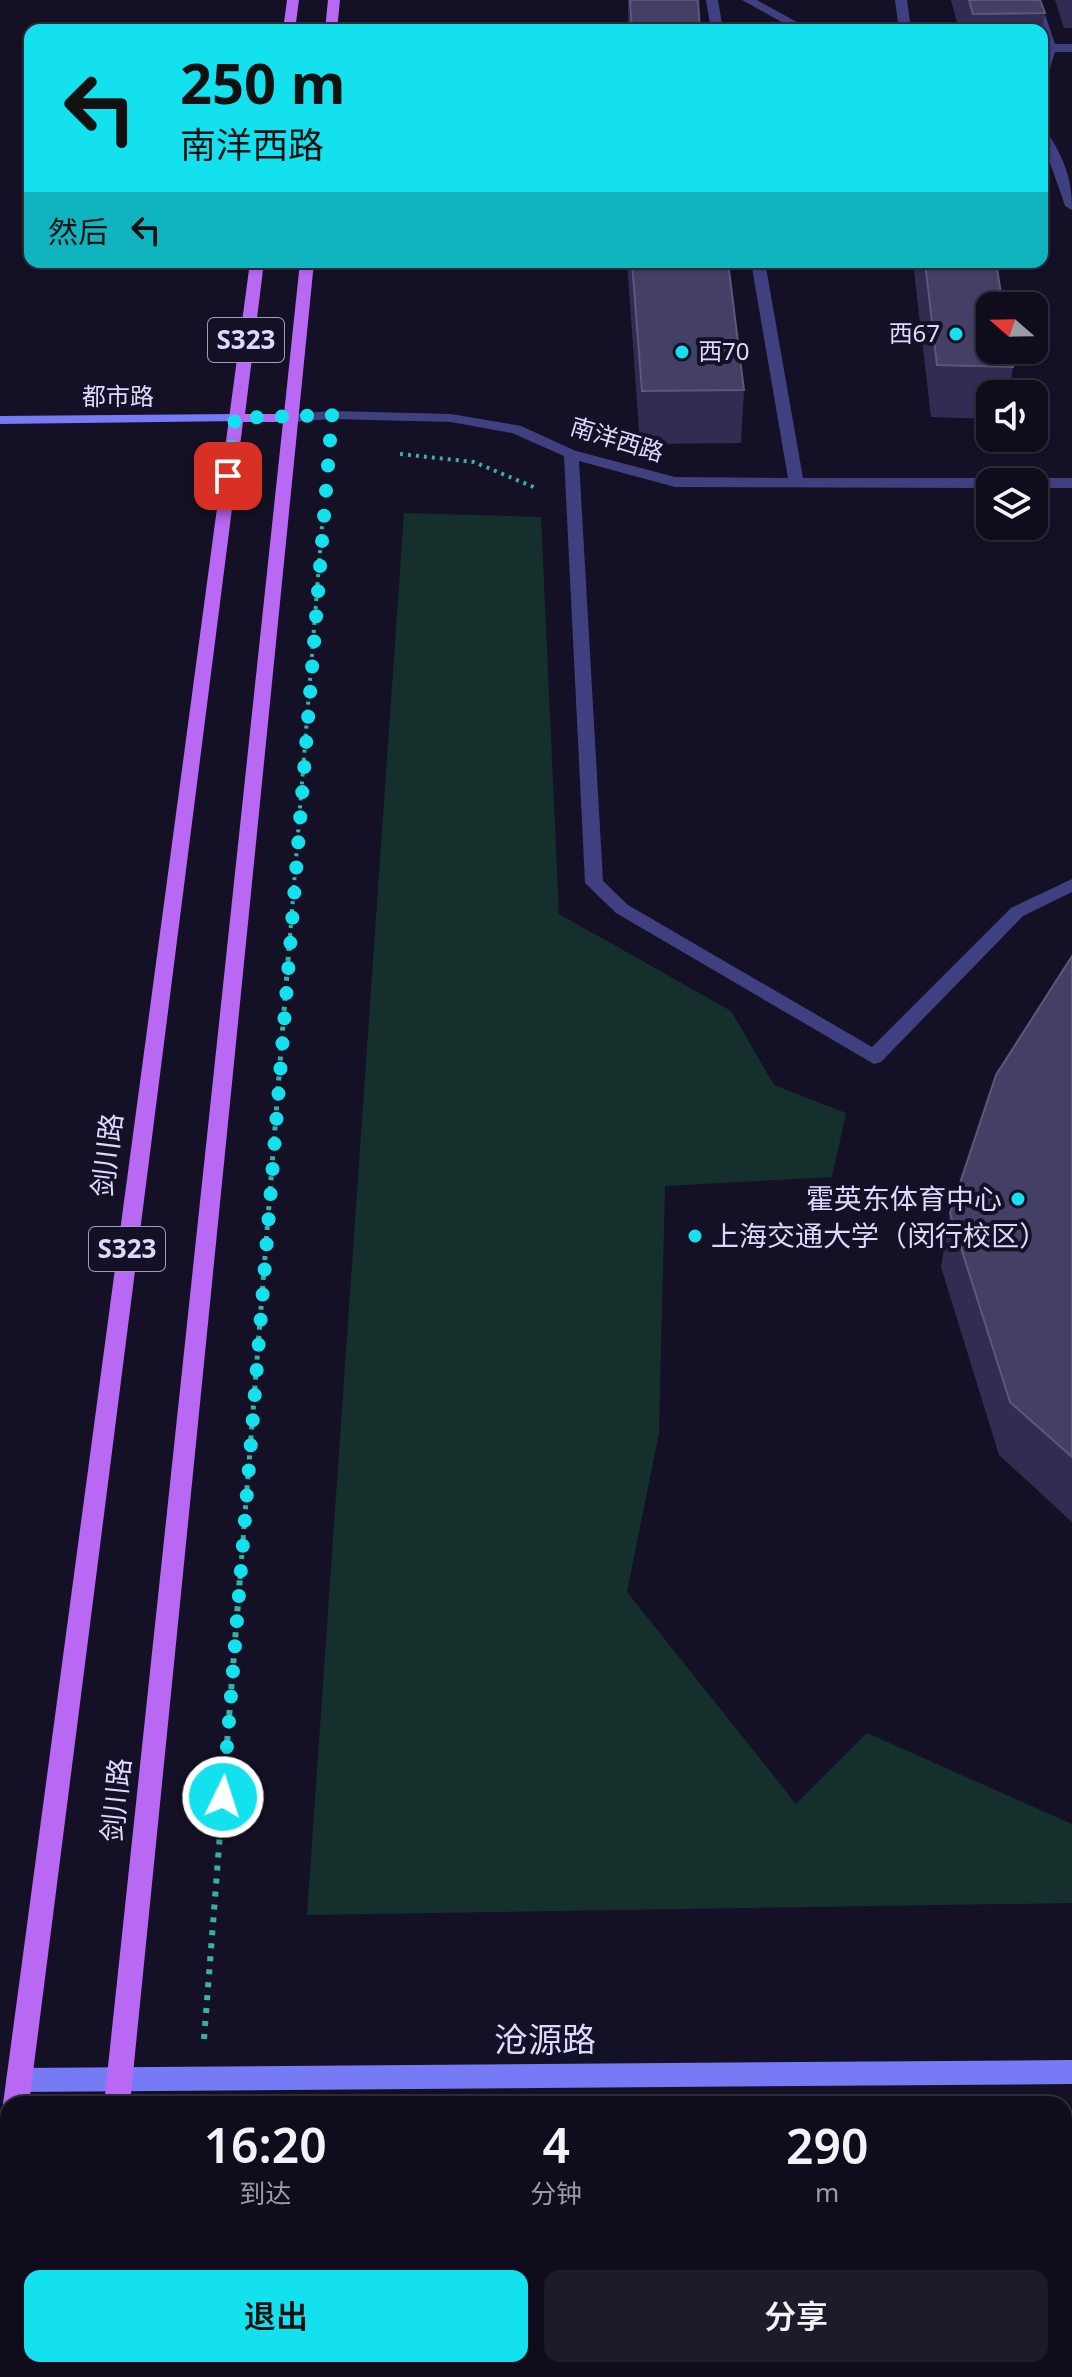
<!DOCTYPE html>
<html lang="zh">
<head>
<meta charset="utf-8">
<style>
  body { margin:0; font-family:"Noto Sans","Noto Sans SC",sans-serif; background:#1d1b29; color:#f1f3f6; height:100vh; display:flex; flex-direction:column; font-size:30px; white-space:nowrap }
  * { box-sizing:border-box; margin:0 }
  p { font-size:26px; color:#9b9ca3 }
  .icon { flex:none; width:44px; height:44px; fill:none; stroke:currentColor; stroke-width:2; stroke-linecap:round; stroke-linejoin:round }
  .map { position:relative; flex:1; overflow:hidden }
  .panel { position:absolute; left:0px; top:2096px; width:1072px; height:282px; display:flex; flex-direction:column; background:#0f0d1c; border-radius:24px 24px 0 0; box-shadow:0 2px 6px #0004,0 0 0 2px #2f2d3b }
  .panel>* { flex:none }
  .guide { position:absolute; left:24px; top:24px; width:1024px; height:244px; border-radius:16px; box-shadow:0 2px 6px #0004,0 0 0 2px #2f2d3b; background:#13e2ee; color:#111; overflow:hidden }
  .needle { width:52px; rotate:290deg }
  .fabs { position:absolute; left:976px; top:292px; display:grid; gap:16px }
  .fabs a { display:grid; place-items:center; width:72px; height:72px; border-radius:16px; background:#0f0d1c; box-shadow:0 2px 6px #0004,0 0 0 2px #2f2d3b; font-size:40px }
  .pin { position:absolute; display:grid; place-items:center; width:68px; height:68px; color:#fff; margin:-34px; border-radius:16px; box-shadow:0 4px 12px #0006 }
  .me { position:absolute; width:88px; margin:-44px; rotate:4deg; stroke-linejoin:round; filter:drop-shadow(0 0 6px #0008) }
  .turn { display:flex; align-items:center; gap:28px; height:168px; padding:0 24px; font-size:36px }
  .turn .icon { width:104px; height:104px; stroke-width:2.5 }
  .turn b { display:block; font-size:56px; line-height:68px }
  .then { display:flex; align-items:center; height:76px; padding:0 24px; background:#0003; gap:16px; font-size:30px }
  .eta { display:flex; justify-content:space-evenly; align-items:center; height:136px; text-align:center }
  .eta b { font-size:48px; font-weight:600; line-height:56px }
  .action { display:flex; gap:16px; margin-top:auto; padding:16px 24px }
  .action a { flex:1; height:92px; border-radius:16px; background:#13e2ee; color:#111; font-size:32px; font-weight:600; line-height:92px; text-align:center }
  .action a+a { background:#1d1b29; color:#f1f3f6 }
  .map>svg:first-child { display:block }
  .green { fill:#152f2d }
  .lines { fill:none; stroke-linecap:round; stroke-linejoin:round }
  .path-far2 { stroke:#39b0a3; stroke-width:4; stroke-dasharray:3 5; stroke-linecap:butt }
  .path-far1 { stroke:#39b0a3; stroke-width:5; stroke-dasharray:4 6; stroke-linecap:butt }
  .path { stroke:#39b0a3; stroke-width:6; stroke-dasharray:5 8; stroke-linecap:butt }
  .lane { fill:#404081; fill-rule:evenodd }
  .secondary { fill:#777af5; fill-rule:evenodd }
  .primary { fill:#b968f4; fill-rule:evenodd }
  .wall { fill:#322c52 }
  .building { fill:#443f64; stroke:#5c577c; stroke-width:2 }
  .route { stroke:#13e2ee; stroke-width:14; stroke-dasharray:0 25.2 }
  .poi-dot { fill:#13e2ee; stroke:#141126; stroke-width:3 }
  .labels { text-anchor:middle; stroke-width:8; stroke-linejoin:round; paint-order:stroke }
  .far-poi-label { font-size:24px; fill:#dbd9fc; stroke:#141126; text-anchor:end }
  .far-street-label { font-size:24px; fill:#dbd9fc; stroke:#141126 }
  .shield { fill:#141126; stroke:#9f9dbc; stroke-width:2 }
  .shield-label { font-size:26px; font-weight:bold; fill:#dbd9fc }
  .street-label { font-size:28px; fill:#dbd9fc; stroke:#141126 }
  .poi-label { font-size:28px; fill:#dbd9fc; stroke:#141126; text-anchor:end }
  .near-street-label { font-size:34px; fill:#dbd9fc; stroke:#141126 }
</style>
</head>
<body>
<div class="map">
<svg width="1072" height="2377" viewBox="0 0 1072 2377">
  <rect width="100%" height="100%" fill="#141126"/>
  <path class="green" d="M404,513l137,4 18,397 172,97 43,74 72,28 -14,64 -167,9 -6,247 -32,159 169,212 71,-71 205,91v79l-765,12z"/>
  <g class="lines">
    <path class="path-far2" d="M400,454l74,8 62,26
      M290,936l32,-410"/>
    <path class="path-far1" d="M240,1579l50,-645"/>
    <path class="path" d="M204,2039l36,-462
      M176,2370v7"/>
    <path class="lane" d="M706,0h12l5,30h-12z
      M742,0h15l54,30h-15z
      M895,0h12l4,30h-12z
      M1028,0h12l15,44h17v8h-17l-7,23 -6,4v-49h-4z
      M1042,131l5,1c17,26 25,46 25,78l-7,-4c-5,-19 -23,-59 -23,-75z
      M751,262h14l38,216h187l7,4h-7v6l-315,-1 -96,-26 24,420 25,24 244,142 139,-139 61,-29v13l-49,24 -142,146 -7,2 -258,-151 -31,-30 -21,-427 -52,-23 -61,-11 -119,-3 -41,3 -7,-4 7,-4 41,-3 119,3 70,12 55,25 99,26 113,1z
      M1034,478h38v10h-38v-6h-7z"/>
    <path class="secondary" d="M235,414l5,1v6l-240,3v-8z
      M1072,2060v24l-1053,8 -9,-3 -4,-9 4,-9 9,-3z"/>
    <path class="primary" d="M287,0h12l-4,30h-12z
      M328,0h12l-3,30h-12z
      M250,262h14l-19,152h39l16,-152h14l-184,1842h-26l179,-1682h-40l-214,1682h-21v9l-5,-9z
      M8,2150v84l-8,3v-84z
      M75,2370h28v7h-28z"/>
  </g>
  <path class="wall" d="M628,0h70l2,30h-72z
    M951,0h89l5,13 -3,19v-2h-83z
    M1055,0h17v28h-8z
    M627,262h101l16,128 -3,53 -101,1z
    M915,262h84l-1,10 15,95 -4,27h-19v25l-59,-2 -17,-146z
    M1072,956v566l-73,-67 -58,-188 9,-54z"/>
  <path class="building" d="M630,0h68l2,30h-68z
    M969,0h71l5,13 -72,1z
    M632,262h96l16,128 -102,1z
    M925,262h71l7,44h-13v44h20l3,17 -76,-2z
    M1072,956v501l-62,-55 -60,-189 46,-138z"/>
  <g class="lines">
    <path class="route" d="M223,1797l109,-1382 -97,3 -7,58"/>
  </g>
  <g class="poi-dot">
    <circle cx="956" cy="334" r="8"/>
    <circle cx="682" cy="352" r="8"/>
    <circle cx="1018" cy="1199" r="8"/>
    <circle cx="695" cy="1236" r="8"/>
  </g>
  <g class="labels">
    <g class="far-poi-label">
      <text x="940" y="342">西67</text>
      <text x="698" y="360" text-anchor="start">西70</text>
    </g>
    <g class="far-street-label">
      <text x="118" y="405">都市路</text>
      <text transform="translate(617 440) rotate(17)" y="8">南洋西路</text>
    </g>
    <g class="shield">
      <rect x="208" y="318" width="76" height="44" rx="6"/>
      <rect x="89" y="1227" width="76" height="44" rx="6"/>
    </g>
    <g class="shield-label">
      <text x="246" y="349">S323</text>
      <text x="127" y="1258">S323</text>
    </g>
    <g class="street-label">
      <text transform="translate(107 1155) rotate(-83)" y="10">剑川路</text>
      <text transform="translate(116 1800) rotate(-84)" y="10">剑川路</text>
    </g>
    <g class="poi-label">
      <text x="1002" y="1209">霍英东体育中心</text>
      <text x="711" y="1246" text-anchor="start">上海交通大学（闵行校区）</text>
    </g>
    <g class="near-street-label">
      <text x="545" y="2052">沧源路</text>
    </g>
  </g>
</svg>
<div class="fabs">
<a><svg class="needle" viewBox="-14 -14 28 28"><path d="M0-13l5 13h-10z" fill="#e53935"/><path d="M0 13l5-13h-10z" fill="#9b9ca3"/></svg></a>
<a><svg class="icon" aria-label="sound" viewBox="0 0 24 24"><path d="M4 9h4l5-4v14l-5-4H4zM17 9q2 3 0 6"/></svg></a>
<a><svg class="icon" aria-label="layers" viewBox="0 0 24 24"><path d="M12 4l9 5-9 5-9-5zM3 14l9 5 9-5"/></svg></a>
</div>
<div class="pin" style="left:228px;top:476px;background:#d93025"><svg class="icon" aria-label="arrive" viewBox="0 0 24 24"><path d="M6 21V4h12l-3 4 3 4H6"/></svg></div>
<svg class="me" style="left:223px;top:1797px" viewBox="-20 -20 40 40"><circle r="17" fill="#13e2ee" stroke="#fff" stroke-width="3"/><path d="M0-11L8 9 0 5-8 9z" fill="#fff"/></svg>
<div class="guide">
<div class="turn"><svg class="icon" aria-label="left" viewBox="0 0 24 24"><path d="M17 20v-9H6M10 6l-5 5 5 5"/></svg><div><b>250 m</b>南洋西路</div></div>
<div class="then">然后<svg class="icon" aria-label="left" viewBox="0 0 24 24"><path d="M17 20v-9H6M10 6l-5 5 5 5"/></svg></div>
</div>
<section class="panel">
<div class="eta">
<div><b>16:20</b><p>到达</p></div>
<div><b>4</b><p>分钟</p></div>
<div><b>290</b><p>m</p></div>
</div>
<div class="action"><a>退出</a><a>分享</a></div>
</section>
</div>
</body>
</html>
